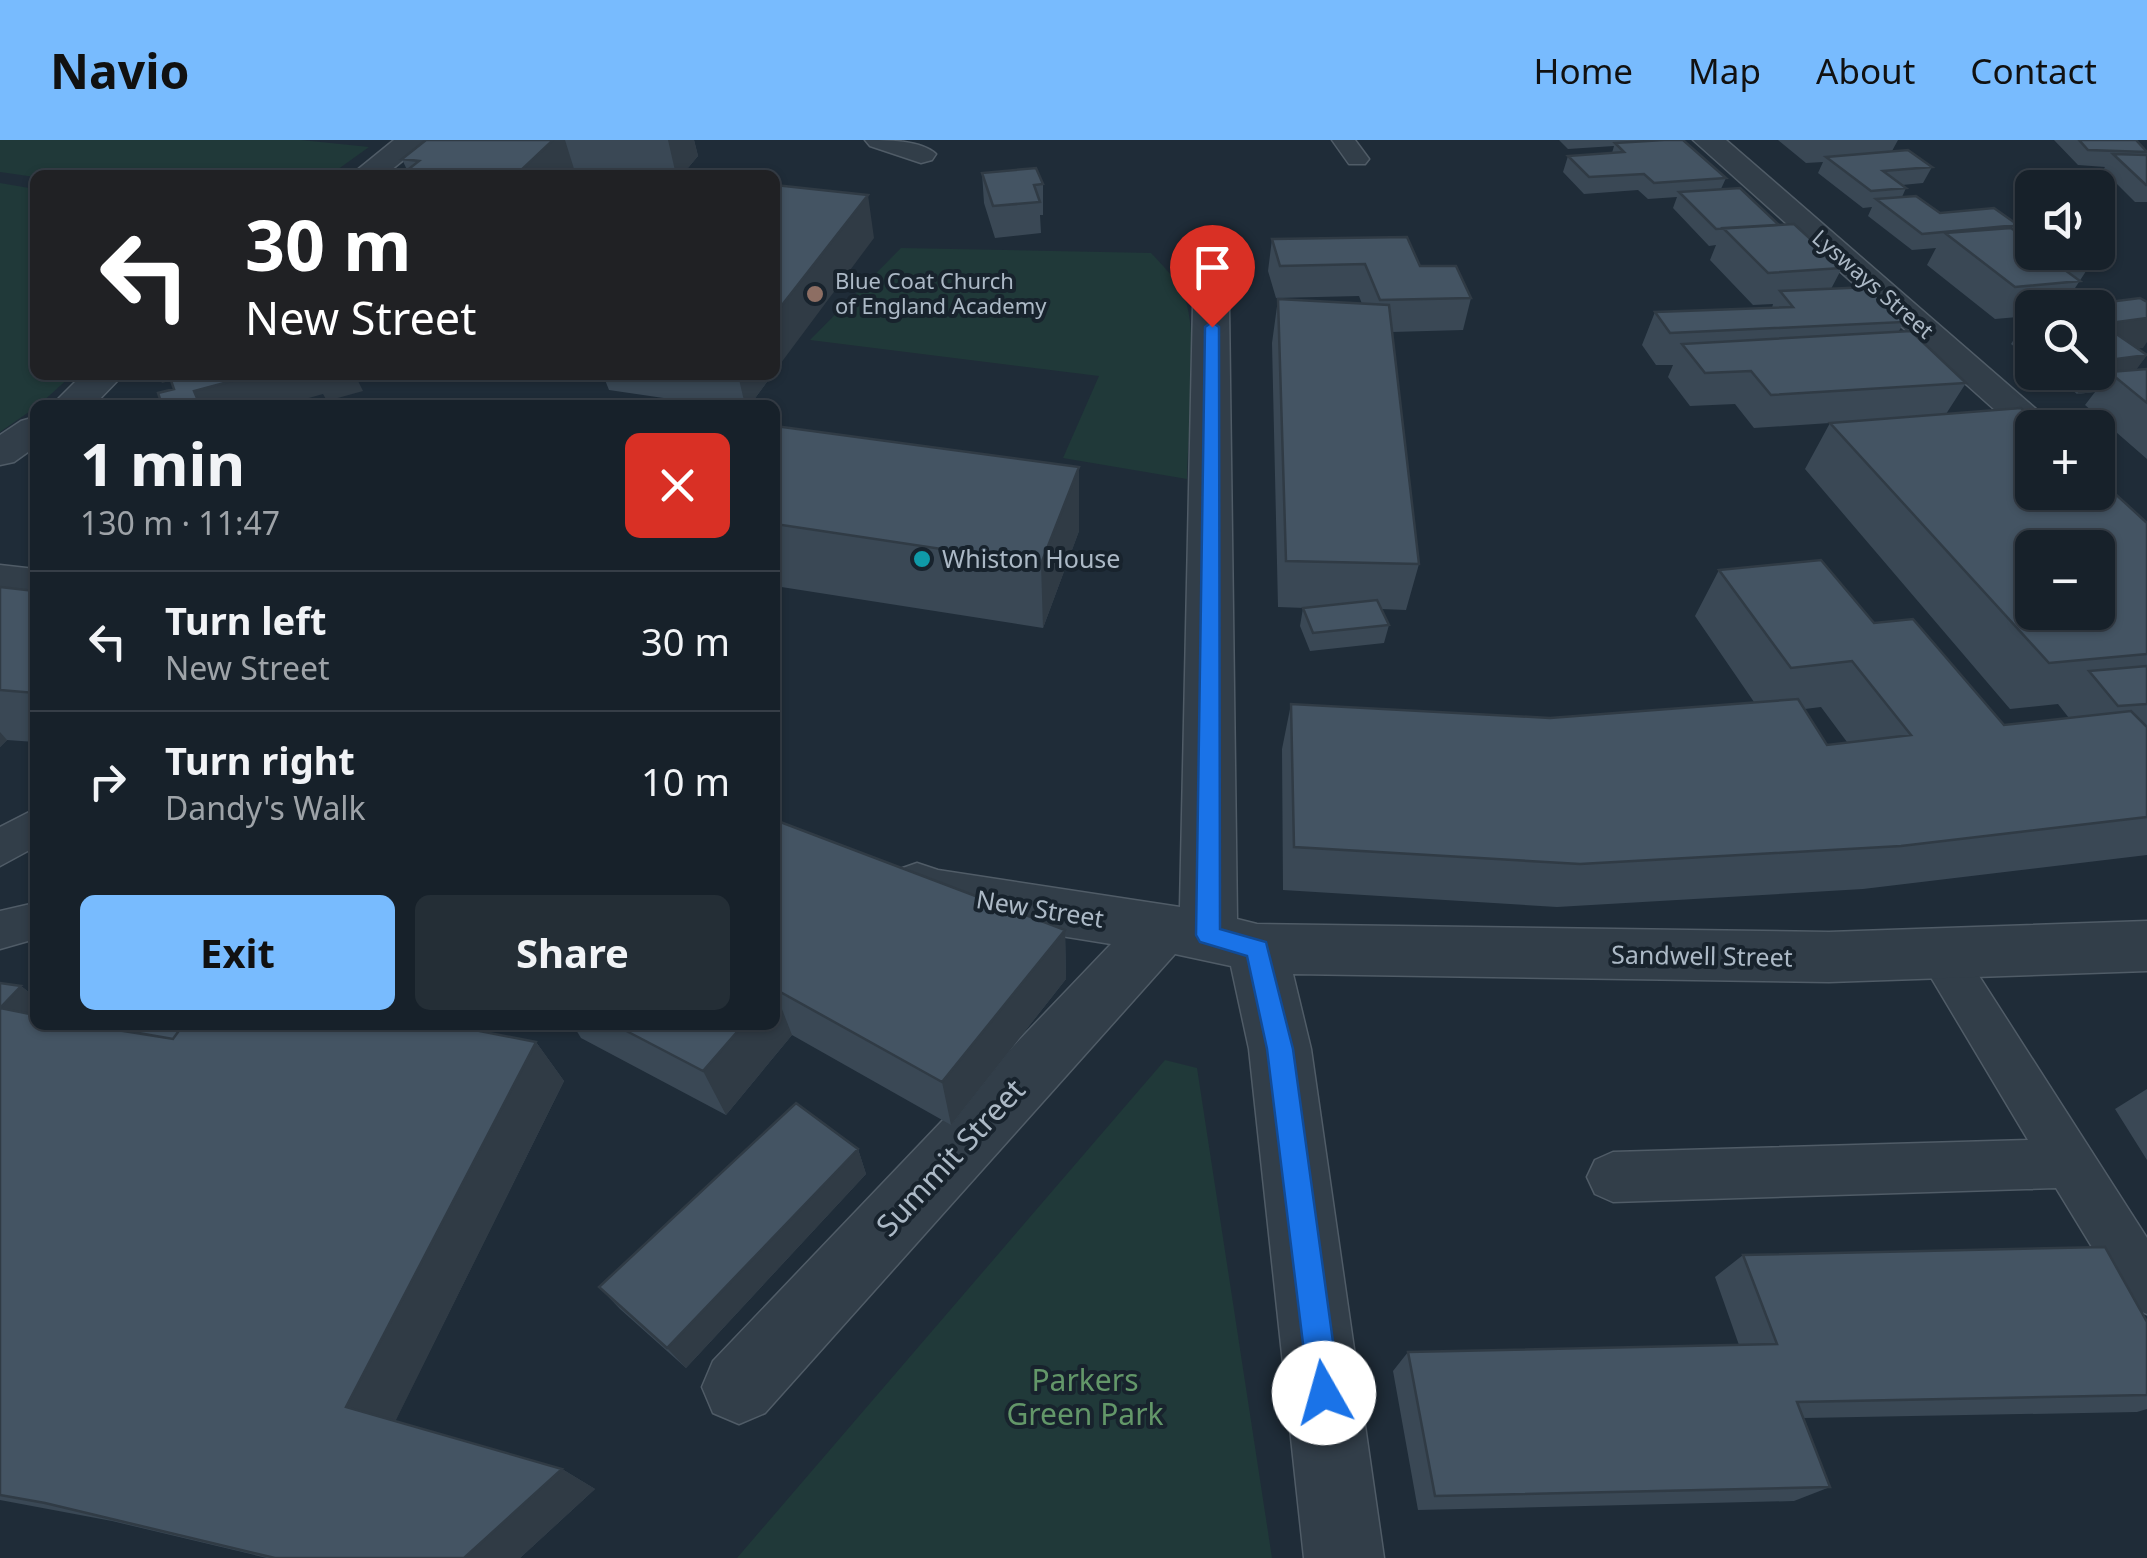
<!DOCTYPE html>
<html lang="en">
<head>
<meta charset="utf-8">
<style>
  body { margin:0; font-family:"Noto Sans",sans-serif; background:#242e36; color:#f1f3f6; height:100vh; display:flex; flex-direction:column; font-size:38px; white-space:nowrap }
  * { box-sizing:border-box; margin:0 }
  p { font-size:32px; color:#9ea3a8 }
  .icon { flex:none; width:55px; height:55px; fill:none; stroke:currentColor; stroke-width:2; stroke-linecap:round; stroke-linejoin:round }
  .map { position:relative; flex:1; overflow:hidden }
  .panel { position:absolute; left:30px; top:260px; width:750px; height:630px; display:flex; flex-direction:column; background:#17212a; border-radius:15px; box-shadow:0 2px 8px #0004,0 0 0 2px #363e47 }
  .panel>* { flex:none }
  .guide { position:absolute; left:30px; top:30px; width:750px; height:210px; border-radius:15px; box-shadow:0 2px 8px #0004,0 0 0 2px #363e47; background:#202124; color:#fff; overflow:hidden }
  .controls { position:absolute; left:2015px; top:30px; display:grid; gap:20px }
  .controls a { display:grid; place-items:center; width:100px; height:100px; border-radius:15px; background:#17212a; box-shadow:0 2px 8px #0004,0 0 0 2px #363e47; font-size:50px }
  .pin { position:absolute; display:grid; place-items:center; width:85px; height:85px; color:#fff; margin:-102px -42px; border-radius:50% 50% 50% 0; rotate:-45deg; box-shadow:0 0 10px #0007 }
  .pin .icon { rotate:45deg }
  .me { position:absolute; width:110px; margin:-55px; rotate:353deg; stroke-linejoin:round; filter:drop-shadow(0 0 8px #0008) }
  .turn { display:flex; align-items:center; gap:35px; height:210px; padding:0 50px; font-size:45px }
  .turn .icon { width:130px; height:130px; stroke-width:2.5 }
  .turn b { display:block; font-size:70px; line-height:85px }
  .round { display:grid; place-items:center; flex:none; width:105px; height:105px; border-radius:15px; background:#242e36 }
  .headline { display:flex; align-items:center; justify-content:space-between; height:170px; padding:0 50px }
  h1 { font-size:60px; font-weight:700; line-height:75px }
  .cta { display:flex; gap:20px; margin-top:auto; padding:20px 50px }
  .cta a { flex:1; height:115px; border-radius:15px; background:#78bbfe; color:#111; font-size:40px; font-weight:700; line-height:115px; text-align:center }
  .cta a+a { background:#242e36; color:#f1f3f6 }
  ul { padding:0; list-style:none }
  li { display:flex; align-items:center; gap:30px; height:140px; padding:0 50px; border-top:2px solid #363e47 }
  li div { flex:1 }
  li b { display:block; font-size:38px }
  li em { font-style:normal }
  header { display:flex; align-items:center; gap:60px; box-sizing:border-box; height:140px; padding:0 50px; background:#78bbfe; color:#111 }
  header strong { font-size:48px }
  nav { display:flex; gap:55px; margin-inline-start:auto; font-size:35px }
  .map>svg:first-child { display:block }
  .green { fill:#203939 }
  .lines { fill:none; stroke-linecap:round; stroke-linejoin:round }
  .lane-casing { stroke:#505c67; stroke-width:3 }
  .street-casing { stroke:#505c67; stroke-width:3 }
  .lane { fill:#323e49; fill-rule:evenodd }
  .street { fill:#323e49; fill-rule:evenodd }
  .wall { fill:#3a4855; fill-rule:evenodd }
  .shaded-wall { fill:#303b45 }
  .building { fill:#445463; stroke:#303b45; stroke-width:2.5; fill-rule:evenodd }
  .route { fill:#1a73e8; stroke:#114b97; stroke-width:2.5 }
  .education-dot { fill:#8d6e63; stroke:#18232d; stroke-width:4 }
  .culture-dot { fill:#0f9aa8; stroke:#18232d; stroke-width:4 }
  .labels { text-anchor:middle; stroke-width:8; stroke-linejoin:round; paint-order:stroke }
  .far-poi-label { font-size:22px; fill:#acb9c6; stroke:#18232d; text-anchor:start }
  .far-street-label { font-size:22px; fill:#acb9c6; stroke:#18232d }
  .poi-label { font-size:25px; fill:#acb9c6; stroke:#18232d; text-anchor:start }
  .street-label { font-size:25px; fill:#acb9c6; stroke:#18232d }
  .near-street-label { font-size:30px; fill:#acb9c6; stroke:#18232d }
  .near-park-label { font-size:30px; fill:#639769; stroke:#18232d }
</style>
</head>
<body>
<header>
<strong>Navio</strong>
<nav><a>Home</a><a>Map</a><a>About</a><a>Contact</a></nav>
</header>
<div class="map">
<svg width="2147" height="1418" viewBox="0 0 2147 1418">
  <rect width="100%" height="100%" fill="#1f2c38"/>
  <path class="green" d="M0,0h301l68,7 -39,28 -295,2 -35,-5z
    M0,43l35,6v186h37l-33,30 -39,27z
    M901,108l250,5c14,15 31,31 36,52 11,45 1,125 0,174l-124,-21 36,-82 -289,-36z
    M1165,920l32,8 75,490h-535z"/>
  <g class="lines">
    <g class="lane-casing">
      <path id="lane" d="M1332,0h23l14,19 -4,5h-16z
        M35,669v38l-35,19v-39z
        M35,763v36l-35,10v-38z
        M1940,795l16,5 191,298v76l-19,-8 -72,-118 -443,14 -18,-8 -8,-17 8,-17 18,-8 415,-12 -111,-186 7,-14z"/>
    </g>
    <g class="street-casing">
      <path id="street" d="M394,0h34l-43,35h-34z
        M865,0c22,0 56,0 71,14l-4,6 -11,3 -51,-17z
        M1693,0h33l332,288h-26v11l-8,-3z
        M1211,154l12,4 6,7 8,614 20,5 572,8 318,-11v50l-318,11 -536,-8 18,75 73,509h-80l-55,-509 -18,-83 -56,-12 -410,459 -26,11 -26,-11 -11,-26 11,-26 398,-417 -181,-29c-20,-7 -31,-10 -41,-29l8,-16 20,-7 21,7 242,37 13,-602 6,-7z
        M82,235h41l-29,30h-42z
        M35,277v30l-21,15 -14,3v-30l21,-14z
        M0,425l35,4v30l-35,-4z"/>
    </g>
    <use href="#lane" class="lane"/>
    <use href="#street" class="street"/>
  </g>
  <path class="wall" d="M426,0h268l4,16 -16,19h-70l-37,-3h-170l2,-2 -5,-11z
    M1559,0h93l74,38 -5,11 58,36 63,43 -11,21 73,33 -5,9 67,52 -20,31 201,109v332l-284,34 -306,18 -274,-17 -1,-141 9,-45 259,14 204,-16 -59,-86 24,-46 155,53 130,102 65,-7 -11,-14 -48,5 -205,-240 25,-46 -76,5 -19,-24 -45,2 -22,-29 5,-12h-17l-14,-20 13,-33 117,-4 1,-4 -20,1 -43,-45 6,-15 -7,1 -36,-38 4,-11 -29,2 -10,-9 -54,4 -21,-22 5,-16 44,-3 2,-7 -46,3zM1821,567l26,35 -20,3 -22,-36z
    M1778,0h120l-6,11 40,16 -9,16 -21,2 4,3 -4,9 38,16 78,12 -4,5 18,13 60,19 -30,46h-30v52l-21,-16 18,-28 -34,3 -68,-54 9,-17 -24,2 -44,-34 4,-9 -9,1 -45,-35 5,-11 -17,1z
    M2054,0h82l11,11v51h-12l-32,-32 2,-3 -27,-2z
    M982,33l61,11v31h-3l1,18 -46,5 -11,-35z
    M1272,99l148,27 51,32 -8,32 -71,2 27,232 -13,46 -25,-1 8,16 -5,18 -74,8 -10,-25 3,-18h2l-27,-1 -6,-264 6,-44 84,5 -3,-8 -83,2 -8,-27z
    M2098,168l45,40h-5l9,7 -11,14h11v90l-62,-54 10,-13 -18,2 -28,-22h49z
    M603,235h169l-22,30h-39l-102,-15z
    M775,286l304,41v64l-36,97 -268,-42z
    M0,447l35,4v151l-28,-2 -7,7z
    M775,680l290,110 1,49 -115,146 -159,-90 -66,80 -145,-77 -8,-13h202z
    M0,843l21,3 14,11v28l89,6 412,11 28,39 -169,340 167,48 33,20 -75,69h-253l-155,-37 -112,-21z
    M2147,949v71l-32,-51z
    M858,1009l8,25 -180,194 -66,-59 -21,-22z
    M1743,1115l404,67v87l-10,3 -333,6 26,69 -36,14 -376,9 -25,-139 15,-19 331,-7 -24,-68z"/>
  <path class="shaded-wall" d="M553,0h12l10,32 -3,3h-56z
    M668,0h26l4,16 -16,19h-6z
    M868,55l6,43 -99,133v-57z
    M2147,178v24l-4,6 -45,6 4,-30z
    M2147,215l-22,30 -16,-13 -14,20 -18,2 15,-22h6v-7l3,-4z
    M157,235h22l2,3 -19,5z
    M254,235h101l8,16 -36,10 -4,-7 -39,11h-111l21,-14z
    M738,235h34l-22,30h-5z
    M1079,327v64l-36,97 -2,-64z
    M0,592l7,8 -7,7z
    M1065,790l1,49 -115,146 -9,-43z
    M21,846l14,11v28l-35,-16z
    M775,851l17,44 -66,80 -23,-44 40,-46h32z
    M536,902l28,39 -173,349 -45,-23z
    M858,1009l8,25 -180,194 -19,-20z
    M562,1329l33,20 -75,69h-56z"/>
  <path class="building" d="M426,0h127l-37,35h-132l5,-5 16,2 14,-11 -17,-2z
    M1664,0h19l43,38 -72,5 -10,-9 -55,3 -21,-21 56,-4 -9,-9z
    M2079,0h57l11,12 -59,-2z
    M1908,10l24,17 -49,4 23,17 -35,3 -45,-34z
    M2113,14l34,1v30h-1z
    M1036,28l7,16 -9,1 6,17 -47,4 -11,-33z
    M775,45l93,10 -93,119z
    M1740,48l39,37 -63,4 -37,-37z
    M1916,56l24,17 54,-5 24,17 -96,9 -46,-35z
    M1794,84l48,44 -74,5 -45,-45z
    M2011,88l21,15v9h46l14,10 -34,3 22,16 -65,6 -70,-54z
    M1407,97l13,29h36l15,32 -91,2 -15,-36 -85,2 -8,-27z
    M1869,147l35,35 -234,11 -15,-21 138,-5 -13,-16z
    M2140,158l7,4v16l-45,6 45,31 -46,6 -3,-2v-51h-36z
    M1278,159l111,6 30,259 -133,-3z
    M1911,191l55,52 -195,12 -20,-24 -46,2 -23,-29z
    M2147,229v34l-38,-31z
    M169,235h85l-60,16 3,7 -24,7h-11l-4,-12 16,-4z
    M2021,268l21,20h-10v64h66v-14l49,45v131l-98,9 -219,-240zM2032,408h66v64h-66z
    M775,286l304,41 -38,97 -266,-40z
    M1821,420l53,63 39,-4 91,106 127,-14 16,16v90l-246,29 -321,18 -286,-17 -3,-143 259,14 248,-19 29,46 84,-10 -59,-74 -61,7 -72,-98z
    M0,447l35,4v102l-35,-3z
    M1377,460l12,25 -76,8 -10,-25z
    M2147,526v38l-29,2 -29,-35z
    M775,680l290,110 -123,152 -167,-93z
    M0,843l21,3 -21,22z
    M0,868l35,7v10h58l80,14 10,-14h266l87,17 -190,365 216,62 -98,89h-189l-230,-55 -45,-8z
    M129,885h54l-10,14 -49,-8z
    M615,885h128l-40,46z
    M796,963l62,46 -191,199 -68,-61z
    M2105,1107l42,75v73l-350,7 33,85 -395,9 -27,-144 369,-8 -34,-89z"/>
  <path class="route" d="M1212,182l7,5 1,602 46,13 27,107 47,344 -5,11 -11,5 -11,-5 -4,-11 -42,-344 -20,-93 -47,-14 -4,-7 9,-608z"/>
  <circle class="education-dot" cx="815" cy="154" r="10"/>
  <circle class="culture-dot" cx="922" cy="419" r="10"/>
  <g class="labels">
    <g class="far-poi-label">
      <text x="835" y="149">Blue Coat Church<tspan x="835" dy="25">of England Academy</tspan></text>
    </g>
    <g class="far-street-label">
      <text transform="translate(1873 144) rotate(41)" y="8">Lysways Street</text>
    </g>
    <g class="poi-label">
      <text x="942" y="428">Whiston House</text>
    </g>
    <g class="street-label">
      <text transform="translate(1040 769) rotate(9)" y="9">New Street</text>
      <text transform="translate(1702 816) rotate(1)" y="9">Sandwell Street</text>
    </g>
    <g class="near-street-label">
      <text transform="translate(951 1018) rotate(-47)" y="10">Summit Street</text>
    </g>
    <g class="near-park-label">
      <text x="1085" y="1251">Parkers<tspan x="1085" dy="34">Green Park</tspan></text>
    </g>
  </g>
</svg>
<div class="controls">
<a><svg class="icon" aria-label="sound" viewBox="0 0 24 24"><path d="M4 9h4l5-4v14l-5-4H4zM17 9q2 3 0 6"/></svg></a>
<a><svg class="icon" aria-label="search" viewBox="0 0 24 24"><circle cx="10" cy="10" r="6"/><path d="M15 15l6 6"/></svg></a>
<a>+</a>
<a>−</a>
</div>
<div class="pin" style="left:1212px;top:187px;background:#d93025"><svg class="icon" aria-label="arrive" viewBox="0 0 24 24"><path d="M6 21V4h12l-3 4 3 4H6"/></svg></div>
<svg class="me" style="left:1324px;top:1253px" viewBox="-20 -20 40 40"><circle r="19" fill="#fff"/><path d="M0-13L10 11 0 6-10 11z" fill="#1a73e8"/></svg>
<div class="guide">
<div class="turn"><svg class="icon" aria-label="left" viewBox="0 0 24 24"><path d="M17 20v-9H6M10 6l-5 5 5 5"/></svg><div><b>30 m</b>New Street</div></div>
</div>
<section class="panel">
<div class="headline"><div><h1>1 min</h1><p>130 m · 11:47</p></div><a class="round" style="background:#d93025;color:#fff"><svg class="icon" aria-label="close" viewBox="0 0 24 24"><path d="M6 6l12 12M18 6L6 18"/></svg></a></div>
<ul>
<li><svg class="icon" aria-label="left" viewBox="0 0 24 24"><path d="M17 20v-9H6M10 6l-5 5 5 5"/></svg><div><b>Turn left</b><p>New Street</p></div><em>30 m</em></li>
<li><svg class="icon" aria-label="right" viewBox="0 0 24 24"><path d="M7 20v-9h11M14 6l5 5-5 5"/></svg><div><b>Turn right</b><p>Dandy's Walk</p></div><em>10 m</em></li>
</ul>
<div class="cta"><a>Exit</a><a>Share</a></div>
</section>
</div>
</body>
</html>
